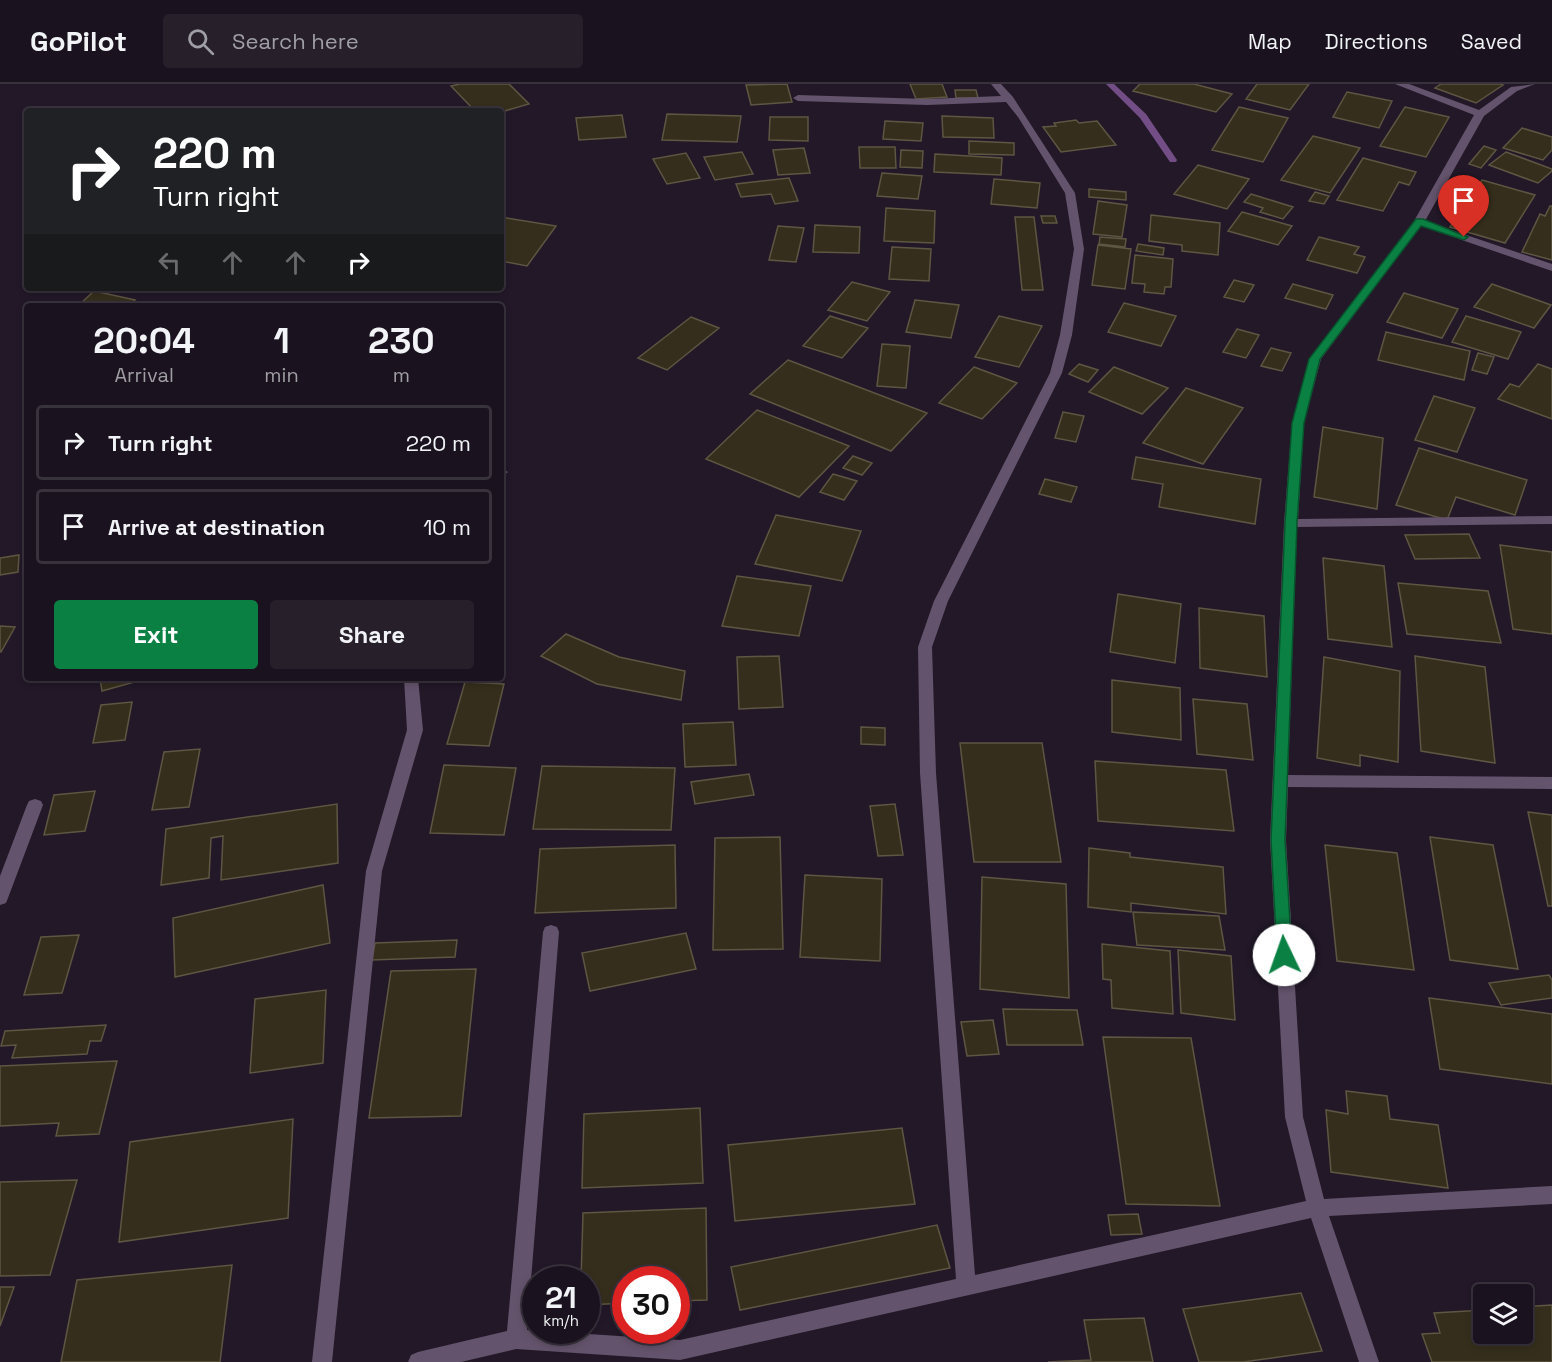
<!DOCTYPE html>
<html lang="en">
<head>
<meta charset="utf-8">
<style>
  body { margin:0; font-family:"Space Grotesk",sans-serif; background:#27202b; color:#f1f3f6; height:100vh; display:flex; flex-direction:column; font-size:22px; white-space:nowrap }
  * { box-sizing:border-box; margin:0 }
  p { font-size:20px; color:#9f9ea4 }
  .icon { flex:none; width:33px; height:33px; fill:none; stroke:currentColor; stroke-width:2; stroke-linecap:round; stroke-linejoin:round }
  .map { position:relative; flex:1; overflow:hidden }
  .sheet { position:absolute; left:24px; top:219px; width:480px; height:378px; display:flex; flex-direction:column; background:#1a121e; border-radius:6px; box-shadow:0 3px 9px #0003,0 0 0 2px #38323c }
  .sheet>* { flex:none }
  .guide { position:absolute; left:24px; top:24px; width:480px; height:183px; border-radius:6px; box-shadow:0 3px 9px #0003,0 0 0 2px #38323c; background:#202124; color:#fff; overflow:hidden }
  .buttons { position:absolute; left:1473px; top:1200px; display:grid; gap:12px }
  .buttons a { display:grid; place-items:center; width:60px; height:60px; border-radius:6px; background:#1a121e; box-shadow:0 3px 9px #0003,0 0 0 2px #38323c; font-size:30px }
  .speed { position:absolute; left:522px; top:1182px; display:flex; gap:12px; font-size:30px; font-weight:700; text-align:center }
  .speed>* { display:grid; place-content:center; width:78px; height:78px; border-radius:50%; background:#1a121e; box-shadow:0 3px 9px #0003,0 0 0 2px #38323c; line-height:1 }
  .speed small { font-size:15px; font-weight:400 }
  .speed .limit { border:9px solid #d22; background:#fff; color:#111 }
  .pin { position:absolute; display:grid; place-items:center; width:51px; height:51px; color:#fff; margin:-62px -26px; border-radius:50% 50% 50% 0; rotate:-45deg; box-shadow:0 0 6px #0007 }
  .pin .icon { rotate:45deg }
  .me { position:absolute; width:66px; margin:-33px; rotate:357deg; stroke-linejoin:round; filter:drop-shadow(0 0 4px #0008) }
  .turn { display:flex; align-items:center; gap:21px; height:126px; padding:0 30px; font-size:27px }
  .turn .icon { width:78px; height:78px; stroke-width:2.5 }
  .turn b { display:block; font-size:42px; line-height:51px }
  .lanes { display:flex; align-items:center; height:57px; padding:0 30px; background:#0003; justify-content:center; gap:30px; direction:ltr }
  .lanes .off { opacity:.35 }
  .eta { display:flex; justify-content:space-evenly; align-items:center; height:102px; text-align:center }
  .eta b { font-size:36px; font-weight:600; line-height:42px }
  .primary-button { display:flex; gap:12px; margin-top:auto; padding:12px 30px }
  .primary-button a { flex:1; height:69px; border-radius:6px; background:#0b8043; color:#fff; font-size:24px; font-weight:600; line-height:69px; text-align:center }
  .primary-button a+a { background:#27202b; color:#f1f3f6 }
  ul { padding:0; list-style:none }
  li { display:flex; align-items:center; gap:18px; height:75px; margin:0 12px 9px; padding:0 18px; border:3px solid #38323c; border-radius:6px }
  li div { flex:1 }
  li b { display:block; font-size:22px }
  li em { font-style:normal }
  header { display:flex; align-items:center; gap:36px; box-sizing:border-box; height:84px; padding:0 30px; background:#1a121e; border-bottom:2px solid #38323c }
  header strong { font-size:28px }
  nav { display:flex; gap:33px; margin-inline-start:auto; font-size:21px }
  .search { width:420px; height:54px; background:#27202b; display:flex; align-items:center; gap:15px; box-sizing:border-box; padding:0 21px; border-radius:6px; color:#9f9ea4; font-size:22px }
  .map>svg:first-child { display:block }
  .lines { fill:none; stroke-linecap:round; stroke-linejoin:round }
  .stream { fill:#734d86; fill-rule:evenodd }
  .building { fill:#352e1c; stroke:#5e5642; stroke-width:1.5 }
  .minor { fill:#64536c; fill-rule:evenodd }
  .route { fill:#0b8043; stroke:#07532c; stroke-width:1.5 }
</style>
</head>
<body>
<header>
<strong>GoPilot</strong>
<div class="search"><svg class="icon" aria-label="search" viewBox="0 0 24 24"><circle cx="10" cy="10" r="6"/><path d="M15 15l6 6"/></svg>Search here</div>
<nav><a>Map</a><a>Directions</a><a>Saved</a></nav>
</header>
<div class="map">
<svg width="1552" height="1278" viewBox="0 0 1552 1278">
  <rect width="100%" height="100%" fill="#221828"/>
  <g class="lines">
    <path class="stream" d="M1106,0h8l32,30 31,46 -1,2h-6l-30,-44z"/>
  </g>
  <path class="building" d="M460,0h49l20,20 -28,8 -26,-1 -24,-25z
    M787,0l5,18 -41,3 -5,-20z
    M910,0h32l5,13 -31,2z
    M1140,0h54l38,10 -16,18 -83,-21z
    M1257,0h52l-19,26 -44,-11z
    M1441,0h59l3,1 -27,18 -41,-15z
    M955,6h21l2,8h-22z
    M1347,8l45,9 -13,27 -46,-11z
    M1239,23l49,11 -25,44 -51,-12z
    M1405,23l44,10 -23,40 -46,-11z
    M667,30l74,2 -4,26 -75,-2z
    M622,31l4,22 -47,3 -3,-22z
    M942,32l51,2 1,20 -51,-1z
    M770,33h38v24l-39,-1z
    M1076,36l3,3 18,-2 19,24 -55,7 -18,-25 13,-1 -2,-3z
    M885,37l38,2 -2,18 -38,-2z
    M1522,44l30,9v13l-9,10 -40,-12z
    M1313,52l47,12 -30,45 -49,-13z
    M969,57l45,2v12l-45,-1z
    M1484,62l12,4 -15,18 -12,-4z
    M859,63h36l1,21h-36z
    M804,64l6,25 -32,2 -5,-25z
    M901,66l22,1 -1,17 -22,-1z
    M742,68l11,22 -38,6 -11,-23z
    M1506,68l46,17v2l-14,12 -49,-18z
    M686,69l14,25 -33,6 -14,-25z
    M935,70l67,4 -1,17 -67,-3z
    M1363,74l53,14 -7,13 -10,-3 -16,29 -46,-11z
    M1198,81l51,14 -22,30 -53,-15z
    M882,89l40,3 -4,23 -41,-3z
    M789,94l9,23 -23,3 -4,-10 -30,3 -5,-13z
    M994,95l46,4 -3,25 -46,-4z
    M1482,96l53,15 -30,48 -55,-16z
    M1089,105l37,3v8l-37,-3z
    M1315,108l14,4 -5,8 -15,-3z
    M1251,110l42,13 -10,12 -23,-7 3,-4 -19,-6z
    M1098,117l29,4 -5,32 -29,-3z
    M1550,122h2v54l-30,-8 18,-38 5,2z
    M886,124l49,3 -1,32 -50,-2z
    M1242,128l50,14 -14,19 -50,-14z
    M1151,131l69,8 -2,32 -36,-4v-6l-33,-4z
    M1041,132h14l2,7h-14z
    M501,133l55,9 -29,40 -26,-5z
    M1015,133h19l9,73h-21z
    M815,141l45,2 -1,26 -46,-1z
    M778,142l26,2 -8,34 -27,-2z
    M1100,153l26,2 -1,8 -26,-3z
    M1319,153l40,10 -5,7 11,3 -8,16 -50,-13z
    M1138,160l26,4 -1,7 -27,-4z
    M1098,161l33,4 -6,40 -33,-4z
    M892,163l39,2 -2,32 -40,-2z
    M1135,171l38,4 -2,28h-6l-1,7 -20,-2 1,-8 -13,-1z
    M1234,196l20,5 -10,17 -20,-5z
    M852,198l38,10 -23,29 -39,-11z
    M1293,200l40,11 -7,14 -41,-11z
    M1492,200l59,21 -17,23 -60,-21z
    M94,207l41,9 -7,6h-50z
    M1404,209l54,16 -16,29 -55,-16z
    M915,216l44,5 -8,33 -45,-6z
    M1124,219l52,13 -15,30 -53,-14z
    M830,232l38,12 -26,30 -39,-12z
    M999,232l43,10 -23,41 -44,-10z
    M1466,232l55,16 -13,27 -56,-17z
    M691,233l28,11 -52,42 -29,-12z
    M1237,245l22,6 -13,23 -23,-6z
    M1386,248l84,19 -6,29 -86,-20z
    M882,260l28,2 -4,42 -29,-2z
    M1271,264l20,5 -9,18 -21,-5z
    M1478,269l16,4 -7,17 -15,-4z
    M788,276l139,53 -36,38 -141,-57z
    M1079,280l19,6 -10,12 -19,-8z
    M1538,280l14,5v50l-54,-20 12,-15 9,3z
    M974,283l43,16 -35,36 -43,-16z
    M1114,283l54,21 -26,26 -53,-22z
    M1186,304l57,20 -40,56 -60,-21z
    M1434,312l41,12 -18,44 -42,-12z
    M757,326l92,36 -50,51 -93,-38z
    M1063,328l21,4 -8,26 -21,-4z
    M1323,343l60,11 -6,71 -63,-12z
    M1419,364l108,32 -12,35 -59,-18 -9,23 -51,-15z
    M853,372l19,7 -10,12 -19,-7z
    M1136,373l125,22 -6,45 -96,-17 4,-23 -31,-5z
    M833,390l24,7 -13,19 -24,-8z
    M1045,395l32,8 -6,15 -32,-8z
    M776,431l85,16 -19,50 -87,-17z
    M1469,450l11,24 -65,1 -10,-24z
    M1500,461l52,7v82l-39,-5z
    M19,471l-1,17 -18,3v-17z
    M1323,474l61,8 8,81 -64,-8z
    M737,492l74,10 -12,50 -77,-10z
    M1398,499l90,8 13,52 -94,-9z
    M1118,510l63,10 -6,59 -65,-11z
    M1199,524l65,8 3,61 -67,-9z
    M0,542l15,1 -14,25 -1,-1z
    M566,550l53,23 66,14 -4,29 -84,-16 -56,-28z
    M779,572l4,51 -44,2 -2,-52z
    M1415,572l70,11 10,96 -74,-12z
    M1324,573l76,14 -2,91 -38,-7v11l-43,-8z
    M100,594h37l1,3 -36,10z
    M1112,596l68,8 1,52 -69,-8z
    M465,598l39,2 -15,62 -42,-2z
    M1193,615l54,5 6,56 -56,-6z
    M132,618l-7,38 -32,3 8,-38z
    M733,638l3,43 -51,2 -2,-43z
    M861,643l24,1v17l-24,-1z
    M960,659h82l19,119h-87z
    M200,665l-11,58 -37,3 12,-58z
    M1095,677l131,9 8,61 -136,-10z
    M444,681l72,3 -12,67 -74,-2z
    M542,682l133,2 -4,62 -138,-1z
    M749,690l5,21 -59,9 -4,-22z
    M95,707l-10,40 -41,4 10,-40z
    M337,720l1,59 -117,17 2,-44 -12,2 -2,40 -48,7 5,-56z
    M895,720l8,51 -25,1 -8,-50z
    M1528,728l24,3v91h-4z
    M780,753l3,112 -70,1 2,-112z
    M1430,753l63,8 25,124 -68,-9z
    M675,761l1,63 -141,5 5,-64z
    M1325,761l72,8 17,117 -77,-9z
    M1089,764l41,5v4l93,10 3,47 -95,-11v9l-43,-5z
    M805,791l77,4 -2,82 -80,-4z
    M982,793l84,7 3,114 -89,-9z
    M323,801l7,58 -155,34 -2,-59z
    M1133,828l86,4 6,34 -88,-5z
    M686,849l10,36 -106,22 -8,-38z
    M79,851l-17,58 -38,2 17,-58z
    M457,856l-2,17 -83,3 3,-17z
    M1102,860l68,7 3,63 -61,-6 -1,-28 -8,-1z
    M1178,866l53,6 4,64 -54,-7z
    M476,885l-15,147 -92,2 22,-147z
    M1549,891l3,5v18l-51,7 -12,-22z
    M326,906l-3,73 -73,10 5,-74z
    M1429,914l123,16v70l-112,-15z
    M1003,925l74,1 6,35h-76z
    M993,936l6,34 -32,2 -6,-34z
    M106,941l-5,16h-11l-3,13 -75,4 4,-13 -15,1 4,-15z
    M1103,953l88,1 29,168 -94,-2z
    M117,977l-18,73 -43,2 3,-13 -59,3v-60z
    M1346,1007l41,5 3,23 48,6 10,63 -117,-16 -5,-62 22,4z
    M700,1024l3,75 -121,5 2,-74z
    M293,1035l-5,99 -169,24 11,-100z
    M902,1044l13,76 -180,17 -7,-76z
    M77,1096l-27,95 -50,1v-94z
    M706,1124l1,92 -31,1v-21h-50v23l-40,2v-25h-5l2,-67z
    M1138,1130l4,20 -31,1 -3,-20z
    M937,1141l13,43 -210,42 -9,-43z
    M232,1181l-12,97h-159l16,-82z
    M0,1203h14l-14,39z
    M1301,1209l21,58 -79,11h-44l-16,-53z
    M1552,1221v57h-120l-10,-28 18,-1 -6,-20 50,-3v24h38v-27z
    M1144,1234l9,44h-105l43,-2 -7,-40z"/>
  <g class="lines">
    <path class="minor" d="M991,0h10l12,13 62,96 9,56 -12,86 -10,38 -114,228 -16,46 4,126 39,502 331,-74 -21,-84 -15,-277 14,-317 8,-100 17,-64 105,-138 60,-106 -79,-31h14l70,26 32,-23 24,-3 -18,7 -33,25 -59,105 127,43v7l-131,-45 -100,133 -17,64 -6,96 254,-3v8l-255,3 -9,248 264,2v12l-264,-2 -2,53 17,277 21,82 228,-13v18l-223,12 50,146h-20l-48,-144 -631,142 -164,-11 -55,13h-53l3,-7 7,-3 89,-21 36,-399 2,-5 6,-2 6,2 2,5 -32,398 153,10 276,-61 -36,-506 -2,-126 16,-46 116,-228 10,-38 14,-86 -9,-56 -47,-76 -12,-15 -79,3 -129,-4 -5,-3 5,-3 129,4 74,-3z
      M501,384l7,4 -7,5z
      M404,594h14l5,52 -41,141 -50,491h-20l54,-491 41,-141z
      M35,715l6,2 2,4 -35,93 -2,5 -6,2v-29l27,-71 2,-4z"/>
  </g>
  <path class="route" d="M1416,135h7l45,18 -4,3 -43,-14 -101,133 -16,64 -7,100 -12,317 7,115 -8,7 -7,-7 -6,-115 14,-317 7,-100 17,-64z"/>
</svg>
<div class="buttons">
<a><svg class="icon" aria-label="layers" viewBox="0 0 24 24"><path d="M12 4l9 5-9 5-9-5zM3 14l9 5 9-5"/></svg></a>
</div>
<div class="speed"><div>21<small>km/h</small></div><div class="limit">30</div></div>
<div class="pin" style="left:1464px;top:153px;background:#d93025"><svg class="icon" aria-label="arrive" viewBox="0 0 24 24"><path d="M6 21V4h12l-3 4 3 4H6"/></svg></div>
<svg class="me" style="left:1284px;top:871px" viewBox="-20 -20 40 40"><circle r="19" fill="#fff"/><path d="M0-13L10 11 0 6-10 11z" fill="#0b8043"/></svg>
<div class="guide">
<div class="turn"><svg class="icon" aria-label="right" viewBox="0 0 24 24"><path d="M7 20v-9h11M14 6l5 5-5 5"/></svg><div><b>220 m</b>Turn right</div></div>
<div class="lanes"><svg class="icon off" aria-label="left" viewBox="0 0 24 24"><path d="M17 20v-9H6M10 6l-5 5 5 5"/></svg><svg class="icon off" aria-label="ahead" viewBox="0 0 24 24"><path d="M12 20V5M6 11l6-6 6 6"/></svg><svg class="icon off" aria-label="ahead" viewBox="0 0 24 24"><path d="M12 20V5M6 11l6-6 6 6"/></svg><svg class="icon" aria-label="right" viewBox="0 0 24 24"><path d="M7 20v-9h11M14 6l5 5-5 5"/></svg></div>
</div>
<section class="sheet">
<div class="eta">
<div><b>20:04</b><p>Arrival</p></div>
<div><b>1</b><p>min</p></div>
<div><b>230</b><p>m</p></div>
</div>
<ul>
<li><svg class="icon" aria-label="right" viewBox="0 0 24 24"><path d="M7 20v-9h11M14 6l5 5-5 5"/></svg><div><b>Turn right</b></div><em>220 m</em></li>
<li><svg class="icon" aria-label="arrive" viewBox="0 0 24 24"><path d="M6 21V4h12l-3 4 3 4H6"/></svg><div><b>Arrive at destination</b></div><em>10 m</em></li>
</ul>
<div class="primary-button"><a>Exit</a><a>Share</a></div>
</section>
</div>
</body>
</html>
